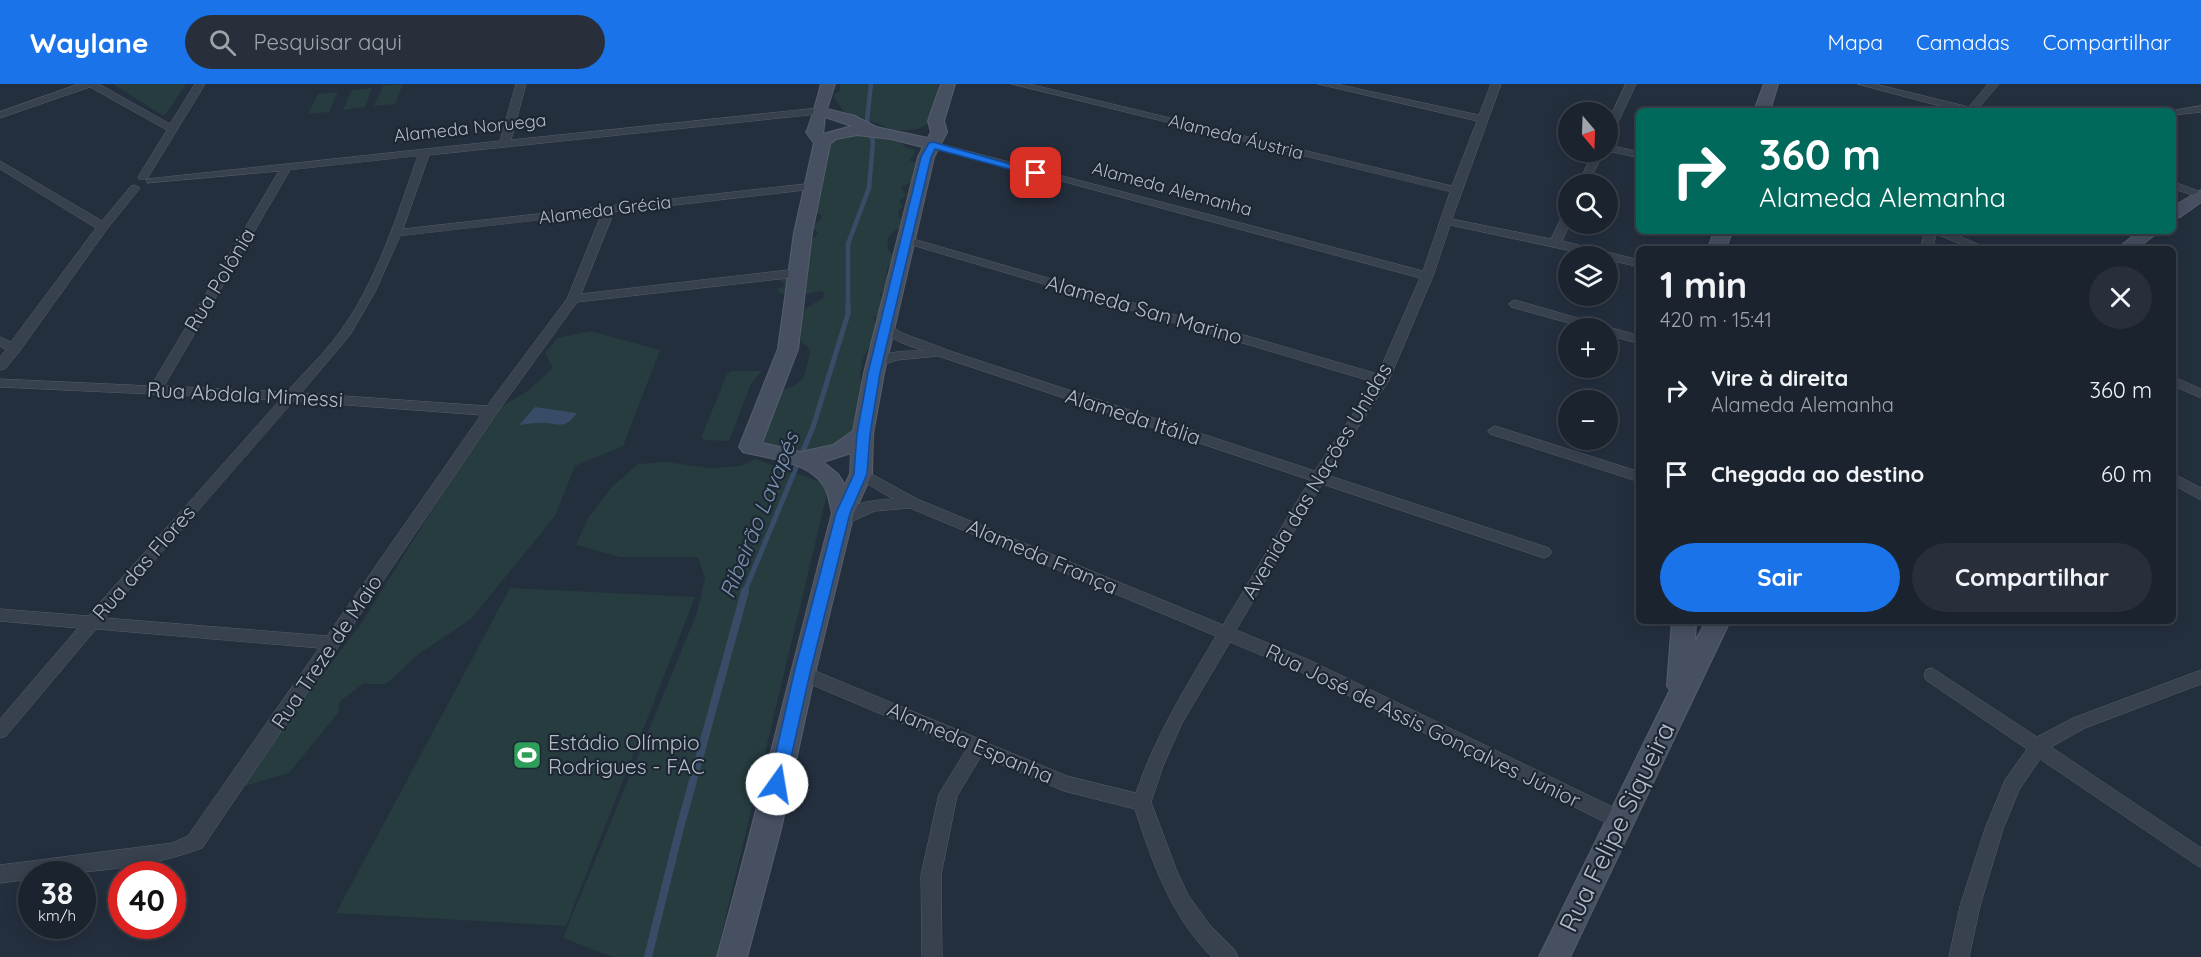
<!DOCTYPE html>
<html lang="pt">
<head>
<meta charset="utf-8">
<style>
  body { margin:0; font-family:Quicksand,sans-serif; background:#282f3a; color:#f1f3f6; height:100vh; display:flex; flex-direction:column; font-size:22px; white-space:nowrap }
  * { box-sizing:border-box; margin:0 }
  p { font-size:20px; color:#a0a4aa }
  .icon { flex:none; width:33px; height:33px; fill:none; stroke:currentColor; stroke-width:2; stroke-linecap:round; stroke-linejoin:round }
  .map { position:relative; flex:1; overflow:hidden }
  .panel { position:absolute; left:1636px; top:162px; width:540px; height:378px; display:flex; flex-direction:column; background:#1b232e; border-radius:9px; box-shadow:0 3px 15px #0003,0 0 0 2px #39404a }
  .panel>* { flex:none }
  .top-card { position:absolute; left:1636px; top:24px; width:540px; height:126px; border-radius:9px; box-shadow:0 3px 15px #0003,0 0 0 2px #39404a; background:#00695c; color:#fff; overflow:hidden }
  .needle { width:39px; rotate:161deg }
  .buttons { position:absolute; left:1558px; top:18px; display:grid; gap:12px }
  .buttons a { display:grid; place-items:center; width:60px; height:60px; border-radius:50%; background:#1b232e; box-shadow:0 3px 15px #0003,0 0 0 2px #39404a; font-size:30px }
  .speed { position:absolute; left:18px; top:777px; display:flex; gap:12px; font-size:30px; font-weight:700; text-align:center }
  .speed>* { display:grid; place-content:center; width:78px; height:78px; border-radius:50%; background:#1b232e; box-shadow:0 3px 15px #0003,0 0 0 2px #39404a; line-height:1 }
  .speed small { font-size:15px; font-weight:400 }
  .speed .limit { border:9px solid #d22; background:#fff; color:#111 }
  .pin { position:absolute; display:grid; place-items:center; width:51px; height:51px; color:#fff; margin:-26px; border-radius:12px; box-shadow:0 3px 9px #0006 }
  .me { position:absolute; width:66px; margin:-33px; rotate:13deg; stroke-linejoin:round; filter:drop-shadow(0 0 4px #0008) }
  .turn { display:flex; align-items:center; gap:21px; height:126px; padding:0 24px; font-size:27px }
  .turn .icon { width:78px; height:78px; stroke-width:2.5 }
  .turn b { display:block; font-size:42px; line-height:51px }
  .round { display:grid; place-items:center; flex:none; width:63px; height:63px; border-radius:32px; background:#282f3a }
  .head { display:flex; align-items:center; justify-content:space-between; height:102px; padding:0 24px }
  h1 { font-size:36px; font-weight:700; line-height:45px }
  .action { display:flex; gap:12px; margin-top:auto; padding:12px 24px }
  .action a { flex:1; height:69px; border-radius:36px; background:#1a73e8; color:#fff; font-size:24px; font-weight:700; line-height:69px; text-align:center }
  .action a+a { background:#282f3a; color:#f1f3f6 }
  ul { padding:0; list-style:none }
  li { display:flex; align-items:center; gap:18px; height:84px; padding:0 24px }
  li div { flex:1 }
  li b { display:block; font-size:22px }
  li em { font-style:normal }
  header { display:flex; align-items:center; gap:36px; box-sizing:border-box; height:84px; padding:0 30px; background:#1a73e8; color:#fff }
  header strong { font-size:28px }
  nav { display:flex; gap:33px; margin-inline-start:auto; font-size:21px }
  .search { width:420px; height:54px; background:#282f3a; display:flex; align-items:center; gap:15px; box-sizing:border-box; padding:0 21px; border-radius:33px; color:#a0a4aa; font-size:22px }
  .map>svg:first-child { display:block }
  .green { fill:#263c3f }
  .water { fill:#394c67 }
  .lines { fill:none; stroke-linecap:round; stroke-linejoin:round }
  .stream-far2 { stroke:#394c67; stroke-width:4.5 }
  .stream-far1 { stroke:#394c67; stroke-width:5 }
  .stream { stroke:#394c67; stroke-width:8 }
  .street-casing { stroke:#565f6c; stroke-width:1 }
  .secondary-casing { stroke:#565f6c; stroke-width:2 }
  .street { fill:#38414e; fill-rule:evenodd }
  .secondary { fill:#465061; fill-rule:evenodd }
  .route { fill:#1a73e8; stroke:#114b97; stroke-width:1.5 }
  .labels { text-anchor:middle; stroke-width:4.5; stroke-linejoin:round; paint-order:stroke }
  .far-street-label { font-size:18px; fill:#b4bcc9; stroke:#1d2633 }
  .street-label { font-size:21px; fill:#b4bcc9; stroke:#1d2633 }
  .poi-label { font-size:21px; fill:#b4bcc9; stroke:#1d2633; text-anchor:start }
  .water-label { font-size:22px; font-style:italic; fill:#7c92b1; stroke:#1d2633 }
  .near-street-label { font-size:26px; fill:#b4bcc9; stroke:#1d2633 }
</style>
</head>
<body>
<header>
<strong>Waylane</strong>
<div class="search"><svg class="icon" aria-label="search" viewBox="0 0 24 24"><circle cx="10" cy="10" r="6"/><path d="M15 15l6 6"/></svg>Pesquisar aqui</div>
<nav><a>Mapa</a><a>Camadas</a><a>Compartilhar</a></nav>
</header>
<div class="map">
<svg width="2201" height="873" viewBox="0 0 2201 873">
  <rect width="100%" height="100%" fill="#242f3e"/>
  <path class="green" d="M113,0h73l-20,30 -4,1z
    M403,0l-8,20 -21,2 9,-20z
    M840,0h100l-3,2 7,6 -17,32 -9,5 -10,1h-15l-31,-13 -11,-1 -8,-5 -10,-16 7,-4z
    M372,4l-7,19 -22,3 9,-20z
    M338,8l-9,20 -21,2 10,-20z
    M864,50l1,3 32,3 10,8 7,1 1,5 -6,6 9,4 -1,4 -6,4 6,3 -2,6 -14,6 5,9 -7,5 4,5 -5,6 1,5 6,4c-4,8 -16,10 -17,19 -1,3 0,7 0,10l7,6 -8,12c-2,14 4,15 -7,26l3,10 -2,13h-8l5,12 -16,32 -2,16 5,14 -14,60c-8,5 -17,10 -26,11 -16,2 -58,-14 -72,-23l28,-48 13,-5 10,-9 6,-25 -2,-5 -8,-6 2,-8 -8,-3 8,-19 22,-14 -1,-6c-12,1 -38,10 -47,-2l9,-3 -5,-6 2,-7 12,-6 12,-23 13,-11 -7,-6 10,-9 -1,-3 -8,-3 10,-47 6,-4 -5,-3v-21z
    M590,247l70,19 -37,96 -48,20 -20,50 -84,103 -51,34 -34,31h-23l-23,17 -2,12 -49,60 -48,14 38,-56 82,-107 125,-200 12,-15 28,-17 27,-24 -8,-15 13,-15z
    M732,287h30l-11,13 -22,57 -24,-1 -4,-2 26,-64z
    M755,375l68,24 4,11 -111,463h-103l-50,-19 134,-325 8,-35 -7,-21h-78l-44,-12 12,-27 24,-31 26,-23 28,-2 45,6 29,-2z
    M510,504l185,9 -129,329 -230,-13z"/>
  <path class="water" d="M535,323l42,6c-10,13 -14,13 -29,10 -9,-1 -20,1 -29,2z"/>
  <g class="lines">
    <path class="stream-far2" d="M848,224v-64l21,-56 4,-46 -6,-22 4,-36"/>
    <path class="stream-far1" d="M744,509l69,-166 35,-113v-8"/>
    <path class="stream" d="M648,873l32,-129 65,-237"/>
    <g class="street-casing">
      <path id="street" d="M79,0h20l71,40 25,-40h10l-58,95 353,-38 16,-57h10l-15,56 307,-32 5,3 -5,3 -389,41 -26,74 411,-46 5,3 -5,3 -200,23 -33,82 216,-25 6,4 -6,4 -220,25 -81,112 -294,434c-49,19 -118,26 -170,26v5l-32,4v-18l172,-22 16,-7 131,-188 -223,-19 -90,107 -6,2v-19l78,-91 -78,-7v-12l88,7 192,-216 -280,-13v-8l151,7 128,-215 -132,12v-4h-8l-1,-2 29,-47 -77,-43 -90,31v-6zM418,72c-21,59 -41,126 -79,177 -15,21 -35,39 -52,59l-123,-6 126,-216zM602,129l-35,86 -80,107 -186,-13 49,-58 25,-43 25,-56zM294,317l187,14 -154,221 -222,-18z
        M1012,0h17l423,102 25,-65 -159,-37h18l143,31 12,-31h10l-49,135 99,20 12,-25 6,-3 1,13 -8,17 78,19v7l-32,-7v-4h-13l-145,-31 -17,51 -44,104 -62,95 222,73 3,4 -3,4 -5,2 -222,-74 -86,146 73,30 318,154 2,6 -2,6 -7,2 -7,-2 -316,-156 -67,-28 -48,81 -19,43 -12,36 25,67 12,26 21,29 26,26 3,7h-26c-41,-40 -60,-96 -77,-148l-71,-18 -83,-35 -24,40 -16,79 1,82h-20l-1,-82 18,-81 27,-44 -170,-72 -2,-5 2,-5 6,-2 6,2 169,70 8,2 2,3 80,33 69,17c19,-57 50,-106 80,-157l-306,-128 -35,3 -29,13h-10l-2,-4c11,-17 40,-20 59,-21l-37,-22 -2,-3 2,-3h10l51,28 306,126 87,-145 -372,-124 -41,4 -20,7 -5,-1 -2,-3c14,-13 37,-12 54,-12 -16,-6 -33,-10 -44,-23l2,-3h8l12,8 51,19 362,119 59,-89 -472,-140v-4h8l468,136 42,-96 -492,-133 9,-2 486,128 27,-79z
        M1626,0h10l-23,49 -5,3v-14z
        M1858,0h17l94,23 19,-23h11l-23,27h-17z
        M2201,22v6l-27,3v-4h-4z
        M1608,61l32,7v6l-32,-7z
        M1594,68h10l-16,32h-10z
        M0,77l102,60 29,-35 4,-1 5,3 -33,41 -88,123 -14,17 -5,1v-13l6,-7 -6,-4v-9l11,5 85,-114 -96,-59z
        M2174,98l27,10v6l-27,-9z
        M1925,147h23l41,18h-16l-37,-15 -3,15h-12z
        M1515,216l125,36v8l-32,-9v-7h-21l-76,-21 -2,-3z
        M2174,293l27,12v9l-27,-12z
        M1495,342l145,46v10l-150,-48 -2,-3z
        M2174,390l27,14v12l-27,-15z
        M1932,584l105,69 36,-19 128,-48v14l-116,44 -34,19 150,101v20l-161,-109 -21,31 -16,39 -23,77 -11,51h-20l11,-51 25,-77 20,-49 22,-31 -101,-69 -2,-5 2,-5z"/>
    </g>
    <g class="secondary-casing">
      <path id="secondary" d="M821,0h14l-8,25 28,7 21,11 52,11 3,-6 -3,-11 13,-37h14l-11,37 3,11 -13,25 -50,216 -11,61 -1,40 -18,39 -39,160 -34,156 -34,128h-30c41,-147 76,-296 115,-444 -2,-8 -3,-16 -6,-23 -13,-29 -57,-31 -83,-38l-4,-5 39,-98 16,-116 20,-90 -8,-11c3,-3 13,-40 15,-48zM825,33l27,9 -29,8zM857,51l34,4 32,8 -5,10 -54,216 -11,58 -20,14 -32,7 -39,-9 36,-94 14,-116 18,-89 6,-5zM851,369l-1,21 -5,11 -7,-11 -15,-12z
        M1764,0h14l-8,27h-16z
        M2201,106v12l-21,15 -6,1v-12z
        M1714,147h18l-6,18h-18z
        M2139,147h20l-22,18h-20z
        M1672,537h24l-1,21 11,-21h24l-160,336h-31l131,-267 -3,-4z"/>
    </g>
    <use href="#street" class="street"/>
    <use href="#secondary" class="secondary"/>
  </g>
  <path class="route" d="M933,58l108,31 -5,3 -101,-27 -4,8 -51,216 -10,61 -3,40 -17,39 -40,160 -25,111 -2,5 -6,2 -6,-2 -2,-5 25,-111 42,-160 18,-39 3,-40 11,-61 53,-216 8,-14z"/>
  <defs>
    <g id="stadium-square" transform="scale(1.5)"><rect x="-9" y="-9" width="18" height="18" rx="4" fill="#2e9e5b" stroke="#1d2633"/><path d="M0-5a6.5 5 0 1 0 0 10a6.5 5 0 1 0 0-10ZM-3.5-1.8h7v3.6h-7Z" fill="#fff"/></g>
  </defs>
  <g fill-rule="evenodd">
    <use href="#stadium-square" x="527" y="671"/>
  </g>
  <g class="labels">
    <g class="far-street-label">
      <text transform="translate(470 44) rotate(-6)" y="6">Alameda Noruega</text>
      <text transform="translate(1236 53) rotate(14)" y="6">Alameda Áustria</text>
      <text transform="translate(1172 105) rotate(15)" y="6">Alameda Alemanha</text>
      <text transform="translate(605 126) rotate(-7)" y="6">Alameda Grécia</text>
    </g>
    <g class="street-label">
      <text transform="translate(220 196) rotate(-59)" y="7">Rua Polônia</text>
      <text transform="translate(1144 226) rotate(16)" y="7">Alameda San Marino</text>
      <text transform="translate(245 311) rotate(3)" y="7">Rua Abdala Mimessi</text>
      <text transform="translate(1133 333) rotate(18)" y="7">Alameda Itália</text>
      <text transform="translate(1317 397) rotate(-59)" y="7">Avenida das Nações Unidas</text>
      <text transform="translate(1042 473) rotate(23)" y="7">Alameda França</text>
      <text transform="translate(144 479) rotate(-49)" y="7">Rua das Flores</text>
      <text transform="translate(327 568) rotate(-56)" y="7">Rua Treze de Maio</text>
      <text transform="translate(1423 642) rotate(26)" y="7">Rua José de Assis Gonçalves Júnior</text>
      <text transform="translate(970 659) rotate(23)" y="7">Alameda Espanha</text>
    </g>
    <g class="poi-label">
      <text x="548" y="666">Estádio Olímpio<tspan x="548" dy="24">Rodrigues - FAC</tspan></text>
    </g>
    <g class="water-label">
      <text transform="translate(759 431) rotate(-68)" y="8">Ribeirão Lavapés</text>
    </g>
    <g class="near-street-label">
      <text transform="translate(1617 743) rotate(-64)" y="9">Rua Felipe Siqueira</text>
    </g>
  </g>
</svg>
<div class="buttons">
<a><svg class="needle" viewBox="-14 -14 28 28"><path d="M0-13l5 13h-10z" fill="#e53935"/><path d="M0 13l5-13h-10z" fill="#a0a4aa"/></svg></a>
<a><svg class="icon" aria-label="search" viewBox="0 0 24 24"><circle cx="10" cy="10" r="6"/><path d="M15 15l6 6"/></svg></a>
<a><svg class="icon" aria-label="layers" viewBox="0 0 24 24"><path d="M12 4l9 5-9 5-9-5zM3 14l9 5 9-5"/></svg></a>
<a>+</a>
<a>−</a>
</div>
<div class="speed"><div>38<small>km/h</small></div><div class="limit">40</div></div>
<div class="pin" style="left:1036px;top:89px;background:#d93025"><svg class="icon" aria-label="arrive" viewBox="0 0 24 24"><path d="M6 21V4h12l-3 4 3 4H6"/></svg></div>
<svg class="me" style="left:777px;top:700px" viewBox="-20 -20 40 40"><circle r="19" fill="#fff"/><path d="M0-13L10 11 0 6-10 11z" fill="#1a73e8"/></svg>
<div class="top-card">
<div class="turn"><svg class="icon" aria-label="right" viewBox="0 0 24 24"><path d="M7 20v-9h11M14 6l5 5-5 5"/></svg><div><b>360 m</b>Alameda Alemanha</div></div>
</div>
<section class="panel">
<div class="head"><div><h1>1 min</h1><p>420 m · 15:41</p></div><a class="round"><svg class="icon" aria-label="close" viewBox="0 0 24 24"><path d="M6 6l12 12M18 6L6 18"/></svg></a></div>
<ul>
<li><svg class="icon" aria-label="right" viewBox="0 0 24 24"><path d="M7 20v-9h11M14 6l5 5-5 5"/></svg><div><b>Vire à direita</b><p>Alameda Alemanha</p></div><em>360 m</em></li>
<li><svg class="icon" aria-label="arrive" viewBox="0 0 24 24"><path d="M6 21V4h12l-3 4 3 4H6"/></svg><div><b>Chegada ao destino</b></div><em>60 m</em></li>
</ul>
<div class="action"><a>Sair</a><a>Compartilhar</a></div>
</section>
</div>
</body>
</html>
